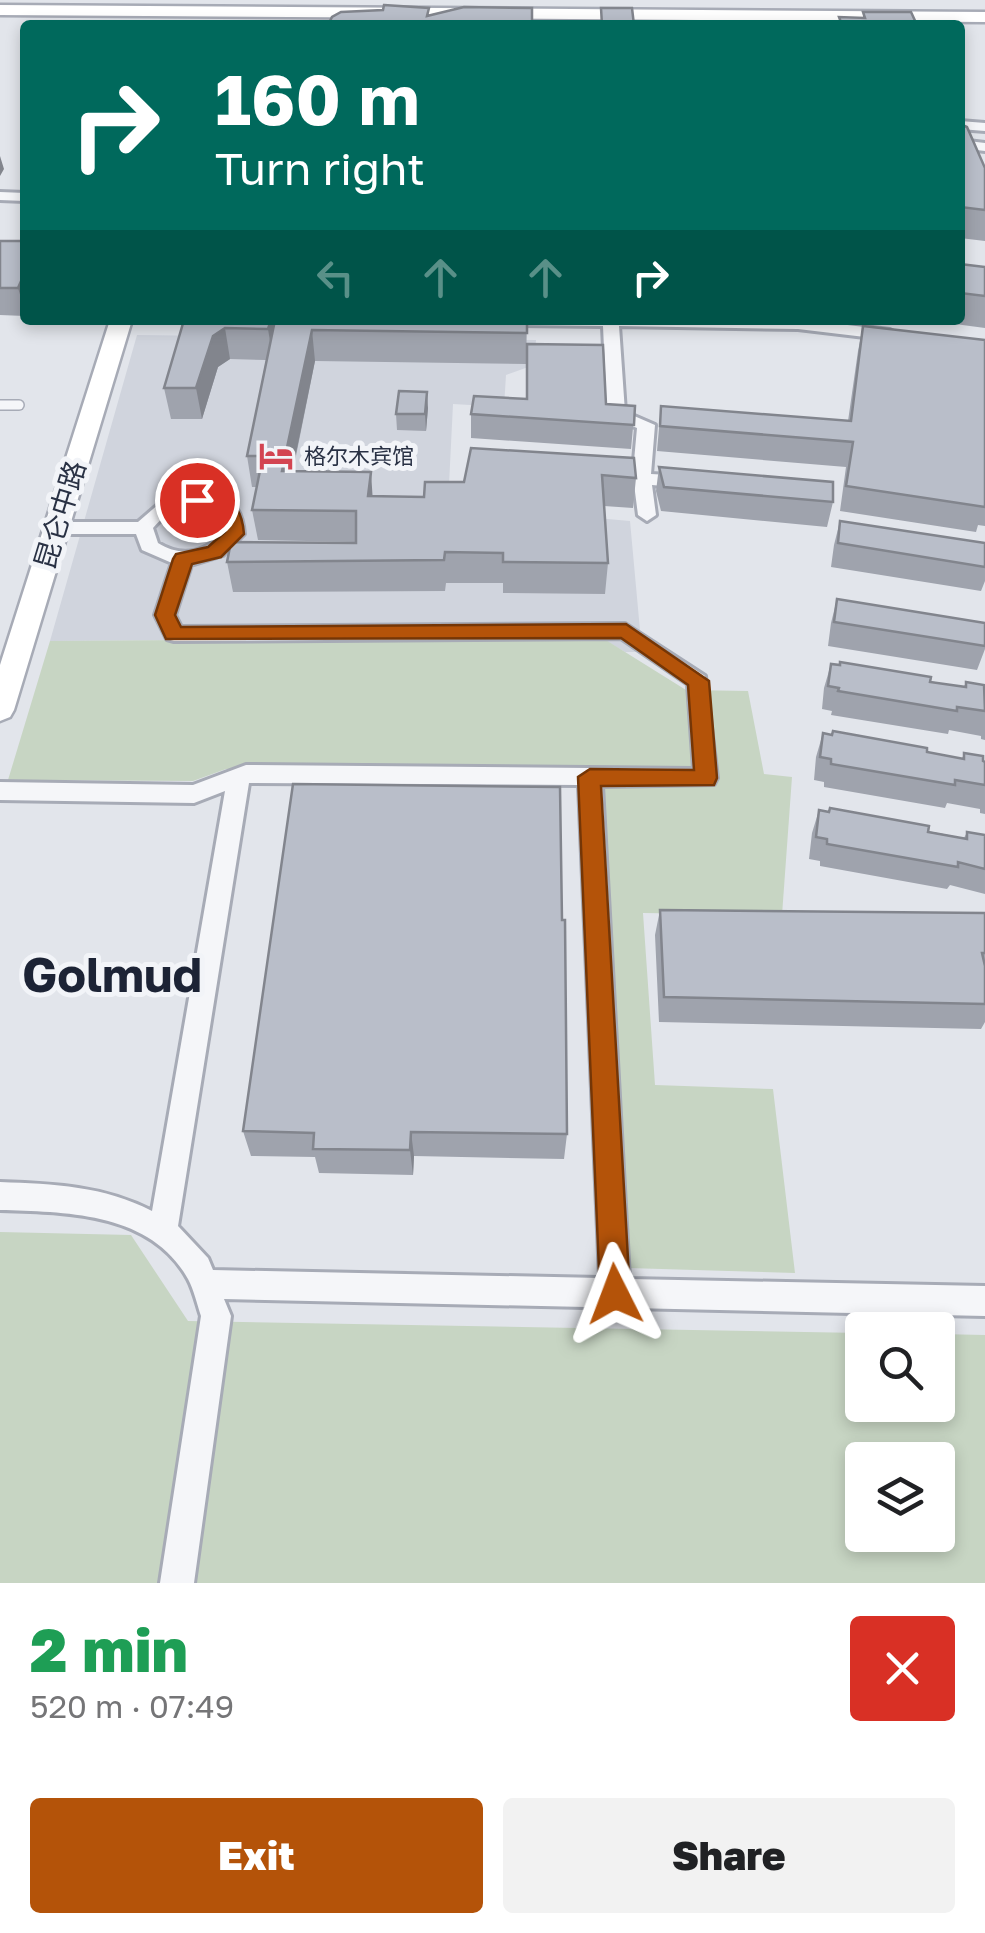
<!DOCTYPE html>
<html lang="en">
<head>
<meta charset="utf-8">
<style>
  body { margin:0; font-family:"Golos Text","Noto Sans SC",sans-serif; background:#f2f2f2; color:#202124; height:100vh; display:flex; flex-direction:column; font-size:38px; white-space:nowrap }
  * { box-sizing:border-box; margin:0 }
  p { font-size:32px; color:#757577 }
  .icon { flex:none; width:55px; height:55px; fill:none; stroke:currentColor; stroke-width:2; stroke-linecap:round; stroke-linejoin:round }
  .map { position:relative; height:1583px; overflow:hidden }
  .side { display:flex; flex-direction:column; background:#fff; flex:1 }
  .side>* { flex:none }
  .hud { position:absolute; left:20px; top:20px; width:945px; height:305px; border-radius:10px; box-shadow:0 5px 15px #0003; background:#00695c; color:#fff; overflow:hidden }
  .fabs { position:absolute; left:845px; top:1312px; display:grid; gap:20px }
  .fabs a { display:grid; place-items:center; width:110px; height:110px; border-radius:10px; background:#fff; box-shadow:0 5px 15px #0003; font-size:50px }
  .pin { position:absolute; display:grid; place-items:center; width:85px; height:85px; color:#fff; margin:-42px; border:5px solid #fff; border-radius:50%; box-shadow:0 2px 10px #0007 }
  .me { position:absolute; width:110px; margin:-55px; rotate:357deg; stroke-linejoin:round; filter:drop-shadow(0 0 8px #0008) }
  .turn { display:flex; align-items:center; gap:35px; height:210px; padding:0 30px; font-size:45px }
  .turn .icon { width:130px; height:130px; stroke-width:2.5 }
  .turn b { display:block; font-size:70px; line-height:85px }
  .lanes { display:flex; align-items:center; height:95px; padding:0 30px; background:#0003; justify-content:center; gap:50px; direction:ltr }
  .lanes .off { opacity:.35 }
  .round { display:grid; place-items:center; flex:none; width:105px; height:105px; border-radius:10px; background:#f2f2f2 }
  .headline { display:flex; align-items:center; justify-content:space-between; height:170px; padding:0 30px }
  h1 { font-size:60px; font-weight:800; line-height:75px; color:#1e9e55 }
  .action { display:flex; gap:20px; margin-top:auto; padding:20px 30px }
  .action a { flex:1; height:115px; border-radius:10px; background:#b45309; color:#fff; font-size:40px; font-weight:800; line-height:115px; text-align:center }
  .action a+a { background:#f2f2f2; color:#202124 }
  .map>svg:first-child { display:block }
  .built { fill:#d0d4dd }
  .green { fill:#c7d5c3; fill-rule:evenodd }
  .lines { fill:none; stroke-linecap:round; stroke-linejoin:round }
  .service-casing { stroke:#a7abb6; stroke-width:12 }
  .minor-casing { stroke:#a7abb6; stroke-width:6 }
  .secondary-casing { stroke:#a7abb6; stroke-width:5 }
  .service { stroke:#f5f6f9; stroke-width:9 }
  .minor { fill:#f5f6f9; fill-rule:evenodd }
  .secondary { fill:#fff; fill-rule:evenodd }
  .wall { fill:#9fa3ad }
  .shaded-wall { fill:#82858d }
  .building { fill:#b9bec9; stroke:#82858d; stroke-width:2.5 }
  .route { fill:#b45309; stroke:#753606; stroke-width:2.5 }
  .labels { text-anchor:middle; stroke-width:10; stroke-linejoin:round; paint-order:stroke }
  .far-poi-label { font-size:22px; fill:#293144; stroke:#f2f4f8; text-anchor:start }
  .street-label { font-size:28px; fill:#293144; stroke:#f2f4f8 }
  .town-label { font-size:48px; font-weight:bold; fill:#1c2335; stroke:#f2f4f8 }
</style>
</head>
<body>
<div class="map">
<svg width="985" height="1583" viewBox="0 0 985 1583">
  <rect width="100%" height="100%" fill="#e2e5eb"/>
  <path class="built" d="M137,335l399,5 -2,25 -28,10 -2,32 -51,-3 -5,101 182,16 12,131h-17l-25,-15 -550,4z"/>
  <path class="green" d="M601,637l85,53 62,1 16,83 28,3 -10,138 -139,-2 12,172 118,4 22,184 -167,-5 -25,-379 -5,-121 -372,1 -33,12 -185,-1 42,-139z
    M0,1232l131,3 57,86 674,12v72h76v-71l47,1v248h-985zM862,1460h76v75h-76z"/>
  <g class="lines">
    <g class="service-casing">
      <path id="service" d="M0,405h19"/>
    </g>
    <g class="minor-casing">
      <path id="minor" d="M960,121l25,2v8l-25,-2z
        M960,140l25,3v8l-25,-3z
        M0,192l25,1v8l-25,-1z
        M511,320h294l85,10 8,5 -8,5 -92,-11 -179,-3 6,86 30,13 -4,49 36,2 9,6 -9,6 -35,-3 4,30 -9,6 -9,-6 -4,-31 -25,-2 -9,-6 9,-6 24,2 4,-44 -30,-13 -4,-89 -84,-1z
        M197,493c30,8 44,6 47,41l-21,21 -32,10 -16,50 6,12 444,-3 80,52 12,102 -3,6 -112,2 27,493 356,7v30l-761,-17 7,17 -37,267h-34l41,-267c-4,-12 -7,-26 -13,-37 -37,-67 -122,-67 -188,-69v-28c54,2 104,4 152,29l73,-420 -31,12 -194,-3v-18l193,3 53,-20 448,4 -6,-85 -67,-46 -447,3 -7,-2 -12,-24 17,-52 -30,-13 -6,-16h-80l-9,-6 9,-6h82l22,-19zM197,505l20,5 7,6v17c-19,19 -42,25 -66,10l-5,-15c12,-15 26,-20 44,-23zM249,783l330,2 21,493 -387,-8 -5,-12 -30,-32z"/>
    </g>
    <g class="secondary-casing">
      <path id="secondary" d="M0,5l985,7v10l-985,-7z
        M110,320h22l-118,390 -4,7 -10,4v-56z"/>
    </g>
    <use href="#service" class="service"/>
    <use href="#minor" class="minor"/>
    <use href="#secondary" class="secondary"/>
  </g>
  <path class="wall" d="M960,124l25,44v73l-25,-3z
    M0,241h25v75l-25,-1z
    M960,264l25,3v61l-60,-8h35z
    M184,320h343l-1,44 -211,-3 -22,110 80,25 51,1 40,-15 7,-34 165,30 -3,30 -29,-2 4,57 -3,31 -102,-1v-10h-57l-1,8 -212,1 -6,-30 129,-20 -98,-2 -6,-30 5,-23h-5l-5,-31 19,-96 -36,-1 -12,8 -16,52h-31l-7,-31z
    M863,326l122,14v186l-7,-1 -2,7 -136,-21 6,-44 -189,-16 4,-45 187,15 10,-70z
    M606,404l29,2 -4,43 -160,-11v-24z
    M428,408l-2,23 -29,-1 -1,-16z
    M659,467l174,35 -6,25 -166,-16 -5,-20z
    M840,521l145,22v38l-4,10 -150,-24 3,-22z
    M837,599l148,24v26l-8,21 -149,-24 3,-23z
    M831,664l133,23 2,-5 19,8v50l-4,-1v-3l-32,-6 -1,4 -117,-19 1,-4 -10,-2 2,-21z
    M823,733l139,26 2,-6 21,9v52l-5,-1v-4l-33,-6 -2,5 -121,-21v-5l-10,-2 2,-23z
    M293,784l274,350 -3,25 -150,-3 -1,19 -94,-2 -4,-16 -64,-1 -8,-25z
    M819,810l145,28 3,-6 18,3v59l-35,-9 -3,4 -127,-23v-5l-11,-2 3,-26z
    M660,910l325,3v109l-4,7 -322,-7 -4,-87z"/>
  <path class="shaded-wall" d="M0,156l4,13 -4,7z
    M25,272v39l-7,-23z
    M271,320h4l-2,40 -5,-31z
    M225,328l5,31 -12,8 -16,52 -6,-31 17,-52z
    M312,330l3,31 -29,141 -4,-31z
    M427,392l1,16 -2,23 -1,-17z
    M371,472l2,31 -5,-7z
    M411,1132l3,24 -1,19 -3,-25z"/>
  <path class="building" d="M384,5l45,3 -2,8 37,-9 68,1v17h-204l4,-8 9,-5 42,-2z
    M601,8h31l2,17h-32z
    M863,12h48l6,13h-75l-3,-8 26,1z
    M960,124l7,3 18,41v42l-25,-3z
    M0,241h25v31l-7,16h-18z
    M960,264l25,3v29l-25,-3z
    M184,320h87l-3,9 -43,-1 -12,8 -17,52h-32z
    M275,320h252v13l-215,-3 -30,141 89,1 -3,24 56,1 1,-15h39l7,-34 163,10 2,20 -34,-3 6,88 -105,-1v-9l-58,-1 -1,8 -217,2 4,-20 125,1v-32l-104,-1 11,-54h-16z
    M863,326l122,14v167l-139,-21 7,-44 -193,-16 1,-20 190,15z
    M527,344l76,1 3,59 29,2 -1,19 -163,-11 3,-18 53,3z
    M399,391l28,1 -2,22h-29z
    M659,467l174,15v20l-169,-15z
    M840,521l145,22v24l-147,-24z
    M837,599l148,24v23l-151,-24z
    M840,662l91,15 -1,5 36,5v-5l18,3 1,26 -28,-4v4l-119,-20 1,-3 -11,-2 3,-22 9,1z
    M833,731l94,17v4l37,7v-6l19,3v5l2,1v23l-30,-5v5l-124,-21v-5l-11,-2 3,-24 9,2z
    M293,784l267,3 2,133h3l2,214 -156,-2 -1,18 -97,-1 1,-16 -71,-2z
    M830,808l99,18 -1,6 39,7v-7l18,3v34l-27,-7v5l-131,-23v-5l-11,-2 3,-27 10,2z
    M660,910l325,3v40h-3l3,13v38l-321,-7z"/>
  <path class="route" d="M197,493c31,8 44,6 47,41l-23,23 -29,7 -17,51 6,12 445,-3 83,57 8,97 -3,7 -113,1 29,508 -5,10 -10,4 -10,-4 -5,-10 -22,-517 12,-8 104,1 -6,-85 -67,-47 -455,1 -11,-24 18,-56 3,-5 32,-7 17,-15 -2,-16 -5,-5 -27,-7v-9z"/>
  <defs>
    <g id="hotel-bare" transform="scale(2.7)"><path d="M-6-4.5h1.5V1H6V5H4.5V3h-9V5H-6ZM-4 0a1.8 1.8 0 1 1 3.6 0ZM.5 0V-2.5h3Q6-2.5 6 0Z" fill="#d34451" stroke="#f2f4f8" stroke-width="2.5" paint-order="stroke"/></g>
  </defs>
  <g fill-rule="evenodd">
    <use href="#hotel-bare" x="276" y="456"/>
  </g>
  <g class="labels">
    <g class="far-poi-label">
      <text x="304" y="464">格尔木宾馆</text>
    </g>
    <g class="street-label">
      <text transform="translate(60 515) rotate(-73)" y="10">昆仑中路</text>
    </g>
    <g class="town-label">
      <text x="112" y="992">Golmud</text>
    </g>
  </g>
</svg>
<div class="fabs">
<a><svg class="icon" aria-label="search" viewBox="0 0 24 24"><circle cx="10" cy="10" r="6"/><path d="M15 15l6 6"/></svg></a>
<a><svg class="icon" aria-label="layers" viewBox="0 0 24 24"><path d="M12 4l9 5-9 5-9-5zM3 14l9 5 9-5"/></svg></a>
</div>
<div class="pin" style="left:197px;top:500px;background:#d93025"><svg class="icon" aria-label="arrive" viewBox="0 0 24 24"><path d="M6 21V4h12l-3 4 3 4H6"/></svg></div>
<svg class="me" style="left:615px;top:1294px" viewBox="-20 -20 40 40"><path d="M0-17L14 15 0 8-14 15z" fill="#b45309" stroke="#fff" stroke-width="4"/></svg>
<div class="hud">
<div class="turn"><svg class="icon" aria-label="right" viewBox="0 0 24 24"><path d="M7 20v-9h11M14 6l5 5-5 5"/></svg><div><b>160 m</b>Turn right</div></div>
<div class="lanes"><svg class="icon off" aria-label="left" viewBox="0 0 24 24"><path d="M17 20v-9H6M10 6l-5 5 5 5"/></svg><svg class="icon off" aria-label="ahead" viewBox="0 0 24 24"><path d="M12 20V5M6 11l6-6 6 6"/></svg><svg class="icon off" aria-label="ahead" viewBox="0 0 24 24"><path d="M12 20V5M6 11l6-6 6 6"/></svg><svg class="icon" aria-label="right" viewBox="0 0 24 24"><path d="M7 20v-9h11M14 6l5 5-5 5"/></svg></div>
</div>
</div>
<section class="side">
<div class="headline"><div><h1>2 min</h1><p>520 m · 07:49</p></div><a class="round" style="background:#d93025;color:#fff"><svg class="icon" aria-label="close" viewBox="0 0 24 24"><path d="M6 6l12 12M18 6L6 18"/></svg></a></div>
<div class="action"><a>Exit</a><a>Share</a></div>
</section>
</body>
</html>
